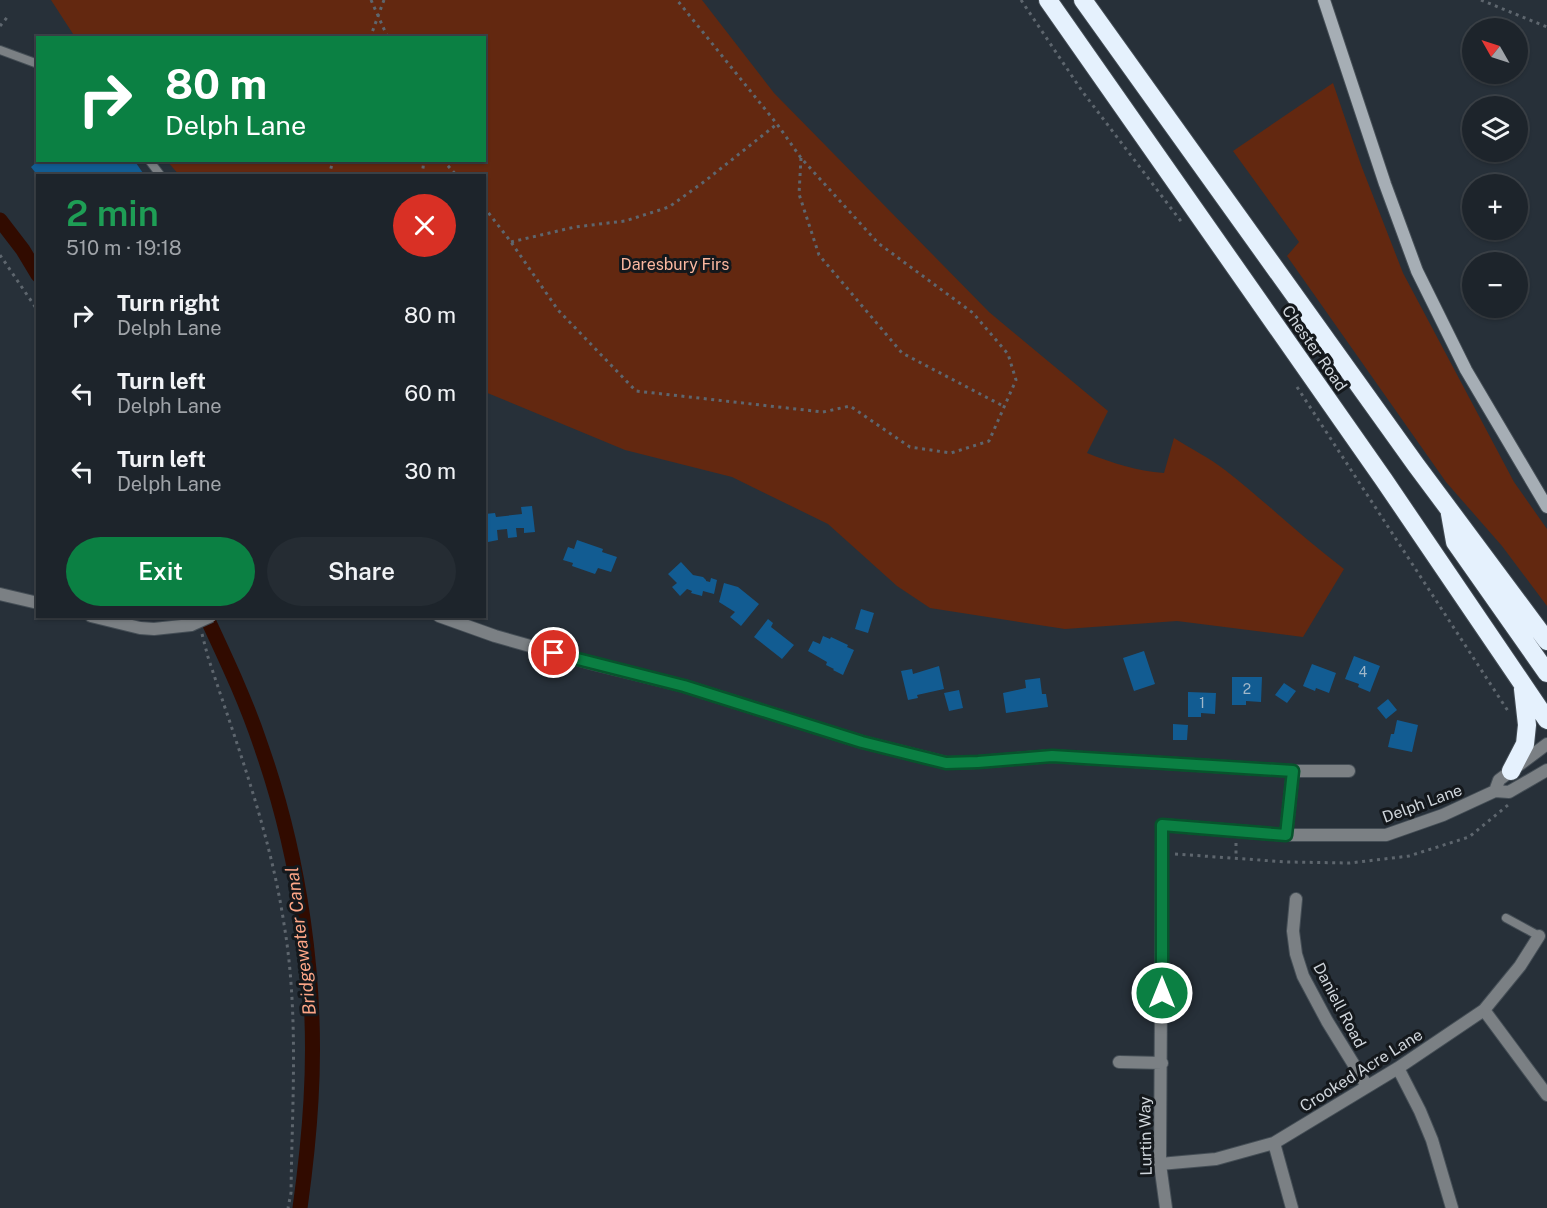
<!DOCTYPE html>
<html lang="en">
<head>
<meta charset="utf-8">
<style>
  body { margin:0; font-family:"Public Sans",sans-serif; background:#252c33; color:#f1f3f6; height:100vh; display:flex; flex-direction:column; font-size:22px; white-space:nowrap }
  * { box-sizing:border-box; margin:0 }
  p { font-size:20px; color:#a0a4a9 }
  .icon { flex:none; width:33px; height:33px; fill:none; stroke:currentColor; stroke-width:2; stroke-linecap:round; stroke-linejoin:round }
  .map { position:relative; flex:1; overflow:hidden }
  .sheet { position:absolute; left:36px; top:174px; width:450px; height:444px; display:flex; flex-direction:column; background:#1d242b; border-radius:0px; box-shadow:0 2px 4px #0004,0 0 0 2px #3b4147 }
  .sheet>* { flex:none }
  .hud { position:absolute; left:36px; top:36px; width:450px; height:126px; border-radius:0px; box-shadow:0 2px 4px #0004,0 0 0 2px #3b4147; background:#0b8043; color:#fff; overflow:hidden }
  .needle { width:39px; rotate:309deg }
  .tools { position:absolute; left:1462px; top:18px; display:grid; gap:12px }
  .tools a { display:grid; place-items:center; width:66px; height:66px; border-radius:50%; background:#1d242b; box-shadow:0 2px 4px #0004,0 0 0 2px #3b4147; font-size:30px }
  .pin { position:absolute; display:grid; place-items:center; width:51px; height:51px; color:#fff; margin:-26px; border:3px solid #fff; border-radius:50%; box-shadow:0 2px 6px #0007 }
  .me { position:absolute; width:66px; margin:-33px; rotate:0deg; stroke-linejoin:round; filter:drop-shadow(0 0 4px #0008) }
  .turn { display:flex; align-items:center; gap:21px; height:126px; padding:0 30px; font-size:27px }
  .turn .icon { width:78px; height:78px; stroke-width:2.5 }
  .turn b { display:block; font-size:42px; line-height:51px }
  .round { display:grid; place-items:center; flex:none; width:63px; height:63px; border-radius:32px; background:#252c33 }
  .overview { display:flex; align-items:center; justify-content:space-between; height:102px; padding:0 30px }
  h1 { font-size:36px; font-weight:600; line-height:45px; color:#1e9e55 }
  .primary-button { display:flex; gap:12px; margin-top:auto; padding:12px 30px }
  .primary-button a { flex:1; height:69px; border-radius:36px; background:#0b8043; color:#fff; font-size:24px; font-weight:600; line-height:69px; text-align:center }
  .primary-button a+a { background:#252c33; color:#f1f3f6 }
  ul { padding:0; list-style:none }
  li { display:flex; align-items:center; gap:18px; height:78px; padding:0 30px }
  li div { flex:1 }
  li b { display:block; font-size:22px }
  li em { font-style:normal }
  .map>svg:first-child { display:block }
  .green { fill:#632810 }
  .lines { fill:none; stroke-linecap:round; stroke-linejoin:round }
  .canal { stroke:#310b00; stroke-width:15 }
  .building { fill:#125c92 }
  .lane-casing { stroke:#454e56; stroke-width:10 }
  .street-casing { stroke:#454e56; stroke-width:14 }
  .secondary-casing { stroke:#454e56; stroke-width:14 }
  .highway-casing { stroke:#454e56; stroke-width:20 }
  .path { stroke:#5e666e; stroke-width:3; stroke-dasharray:3 4.5; stroke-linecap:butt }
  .lane { stroke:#7b8084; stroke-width:8 }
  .street { stroke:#7b8084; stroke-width:12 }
  .secondary { stroke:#a6aeb5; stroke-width:12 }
  .highway { stroke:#e5f1fd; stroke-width:18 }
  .street-bridge-casing { stroke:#454e56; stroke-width:14; stroke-linecap:butt }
  .street-bridge { stroke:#7b8084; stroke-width:12 }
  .route-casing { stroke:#07532c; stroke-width:15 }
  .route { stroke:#0b8043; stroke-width:10 }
  .labels { text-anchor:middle; stroke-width:6; stroke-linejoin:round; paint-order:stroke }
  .number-label { font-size:14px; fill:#a0b7c9 }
  .park-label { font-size:16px; fill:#fbb8a0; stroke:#14181c }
  .street-label { font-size:16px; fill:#cfd5db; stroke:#14181c }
  .water-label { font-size:18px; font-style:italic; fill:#fea687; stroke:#14181c }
</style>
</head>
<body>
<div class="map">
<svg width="1547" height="1208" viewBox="0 0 1547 1208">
  <rect width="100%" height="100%" fill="#273039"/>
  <path class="green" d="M51,0h651l72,93 215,219 119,99 -21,42c25,10 50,18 77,20l10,-35c17,11 36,20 51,32 41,32 78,68 119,99l-41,68 -126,-16 -112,8 -135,-21 -33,-22 -69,-62 -96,-47 -107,-27 -140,-58 -1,-216h-304l-13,-15 317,-1v-122l-409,-1z
    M1333,83l28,82 42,108 111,209 33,47v77l-45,-60 -56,-64 -159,-226 12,-14 -66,-91z"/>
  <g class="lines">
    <path class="canal" d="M0,220l23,30 15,25
      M206,616c20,43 40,85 55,130 39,111 57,236 50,354 -2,36 -6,72 -11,108"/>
  </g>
  <path class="building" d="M39,160h95l11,16h-107l-7,-9z
    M532,506l3,26 -11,1v-5h-8l1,9 -9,1 -1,-9 -10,1 1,10 -10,2 -3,-28 10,-1 1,4 26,-3 -1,-7z
    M577,540l26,9 -1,3 15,5 -6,15 -13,-4 -3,6 -23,-8 1,-3 -10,-3 5,-13 6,2z
    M681,562l12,13 10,2 3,3v1l4,1 1,-4 6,2 -3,14 -11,-3 -1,5 -11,-3 1,-2 -5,-2 -7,7 -8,-9 5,-4 -9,-9z
    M724,583l14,4 21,17 -18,22 -11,-9 5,-5 -16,-10z
    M861,609l13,4 -6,20 -13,-4z
    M768,619l5,4 -2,4 23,18 -12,14 -28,-22z
    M823,636l7,3 1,-2 17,8 -1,2 7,3 -11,25 -10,-5 1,-1 -8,-4 1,-3 -19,-11 5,-10 7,3z
    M1144,651l11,33 -21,7 -11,-33z
    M1354,656l26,10 -10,26 -12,-5 1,-3 -14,-5z
    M1312,664l24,9 -7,20 -13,-5 -1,3 -12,-5z
    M939,666l5,23 -27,6 1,3 -10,2 -7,-29 11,-2 1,5z
    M1232,677h30l-1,25 -15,-1v4h-14z
    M1040,678l2,16h4l2,13 -42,6 -3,-20 23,-5 -1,-8z
    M1284,683l12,8 -9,12 -12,-8z
    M959,690l4,18 -14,3 -5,-18z
    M1188,692l28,1 -1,21 -14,-1v4h-13z
    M1388,699l9,11 -11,9 -9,-11z
    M1397,720l21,5 -6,27 -24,-5 3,-13h3z
    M1173,724l15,1 -1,15h-14z"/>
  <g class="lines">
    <g class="lane-casing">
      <path id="lane" d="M0,50l38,14
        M149,160l12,16
        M1506,918l33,18"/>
    </g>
    <g class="street-casing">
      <path id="street" d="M0,594l38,9
        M91,616l49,12 14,1 37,-4
        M439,616l56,20 99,28 90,22 178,56 85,21 31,-1 73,-6 242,15h56
        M1495,791l4,-11 48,-36
        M1286,835l7,-64
        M1296,899l-3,32 3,23 7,22 24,45 40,65
        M1484,1010l63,85
        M1119,1062l43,1
        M1398,1068l22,43 12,29 20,68
        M1274,1143l18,65
        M1160,1164l56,-5 58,-16 124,-75 86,-58 36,-44 19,-30
        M1166,1208l-6,-44 2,-339 124,10h100l57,-20 52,-24 14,1 38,-22"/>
    </g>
    <g class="secondary-casing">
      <path id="secondary" d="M1324,0l61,184 32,87 49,99 81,137"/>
    </g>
    <g class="highway-casing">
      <path id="highway" d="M1048,0l336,480 163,240
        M1083,0l333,465 131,176
        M1450,514l5,28 92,131
        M1511,771l14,-27 2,-19 -4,-36"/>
    </g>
    <path class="path" d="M371,0l17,38
      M1021,0l61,91 101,133
      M1481,0l66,27
      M0,26l9,-11
      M370,38l14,-38
      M801,158l-2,36 20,61 83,98 103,54
      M443,160l14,16
      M329,176l4,-16
      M422,176l2,-16
      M484,207l27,35 47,68 78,81 187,21 27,-6 60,41 41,6 38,-12 27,-61 -8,-26 -35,-41 -95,-70 -77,-85 -24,-34 -100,-124
      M511,242l64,-15 50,-6 44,-14 36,-26 72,-57
      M0,255l38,56
      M1297,387l211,324
      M202,634l6,23c29,88 62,175 76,267 15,89 8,180 7,269l-3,15
      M1236,843v15
      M1175,854l112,8 63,1 59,-7 60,-19 39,-32"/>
    <use href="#lane" class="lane"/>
    <use href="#street" class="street"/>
    <use href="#secondary" class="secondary"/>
    <use href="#highway" class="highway"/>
    <g class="street-bridge-casing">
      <path id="street-bridge" d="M191,625l20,-9"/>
    </g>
    <use href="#street-bridge" class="street-bridge"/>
  </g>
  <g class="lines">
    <g class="route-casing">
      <path id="route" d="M554,653l130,33 178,56 84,21 32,-1 74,-6 241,15 -7,64 -124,-10v168"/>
    </g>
    <use href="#route" class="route"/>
  </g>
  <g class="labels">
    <g class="number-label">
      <text x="1363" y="677">4</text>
      <text x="1247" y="694">2</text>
      <text x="1202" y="708">1</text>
    </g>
    <g class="park-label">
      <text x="675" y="270">Daresbury Firs</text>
    </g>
    <g class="street-label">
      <text transform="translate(1315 348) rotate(55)" y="6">Chester Road</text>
      <text transform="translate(1422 803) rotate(-20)" y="6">Delph Lane</text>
      <text transform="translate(1340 1005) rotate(62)" y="6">Daniell Road</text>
      <text transform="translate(1361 1070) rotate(-32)" y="6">Crooked Acre Lane</text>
      <text transform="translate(1145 1136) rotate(-91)" y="6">Lurtin Way</text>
    </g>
    <g class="water-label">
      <text transform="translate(301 941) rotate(-97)" y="6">Bridgewater Canal</text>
    </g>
  </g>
</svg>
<div class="tools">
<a><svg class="needle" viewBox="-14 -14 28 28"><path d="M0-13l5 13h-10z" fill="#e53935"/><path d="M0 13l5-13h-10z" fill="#a0a4a9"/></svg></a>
<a><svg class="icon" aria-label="layers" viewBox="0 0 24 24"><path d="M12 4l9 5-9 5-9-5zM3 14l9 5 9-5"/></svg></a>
<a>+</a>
<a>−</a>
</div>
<div class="pin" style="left:554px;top:653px;background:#d93025"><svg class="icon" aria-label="arrive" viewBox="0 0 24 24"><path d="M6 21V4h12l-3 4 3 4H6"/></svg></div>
<svg class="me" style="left:1162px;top:993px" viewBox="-20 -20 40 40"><circle r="17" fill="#0b8043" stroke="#fff" stroke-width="3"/><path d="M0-11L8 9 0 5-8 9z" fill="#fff"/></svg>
<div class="hud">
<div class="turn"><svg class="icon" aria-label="right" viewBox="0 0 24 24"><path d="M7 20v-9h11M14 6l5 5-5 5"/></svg><div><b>80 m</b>Delph Lane</div></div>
</div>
<section class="sheet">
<div class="overview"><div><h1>2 min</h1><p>510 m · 19:18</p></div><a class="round" style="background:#d93025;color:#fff"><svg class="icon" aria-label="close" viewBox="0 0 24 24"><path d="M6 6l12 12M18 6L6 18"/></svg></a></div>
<ul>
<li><svg class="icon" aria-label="right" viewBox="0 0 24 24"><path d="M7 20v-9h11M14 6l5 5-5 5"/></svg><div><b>Turn right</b><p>Delph Lane</p></div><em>80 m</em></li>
<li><svg class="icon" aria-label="left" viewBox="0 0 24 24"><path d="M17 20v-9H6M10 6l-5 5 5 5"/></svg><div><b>Turn left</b><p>Delph Lane</p></div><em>60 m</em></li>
<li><svg class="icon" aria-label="left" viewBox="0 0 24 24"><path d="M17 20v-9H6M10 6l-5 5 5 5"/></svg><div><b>Turn left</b><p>Delph Lane</p></div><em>30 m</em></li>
</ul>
<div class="primary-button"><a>Exit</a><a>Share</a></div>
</section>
</div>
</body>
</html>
